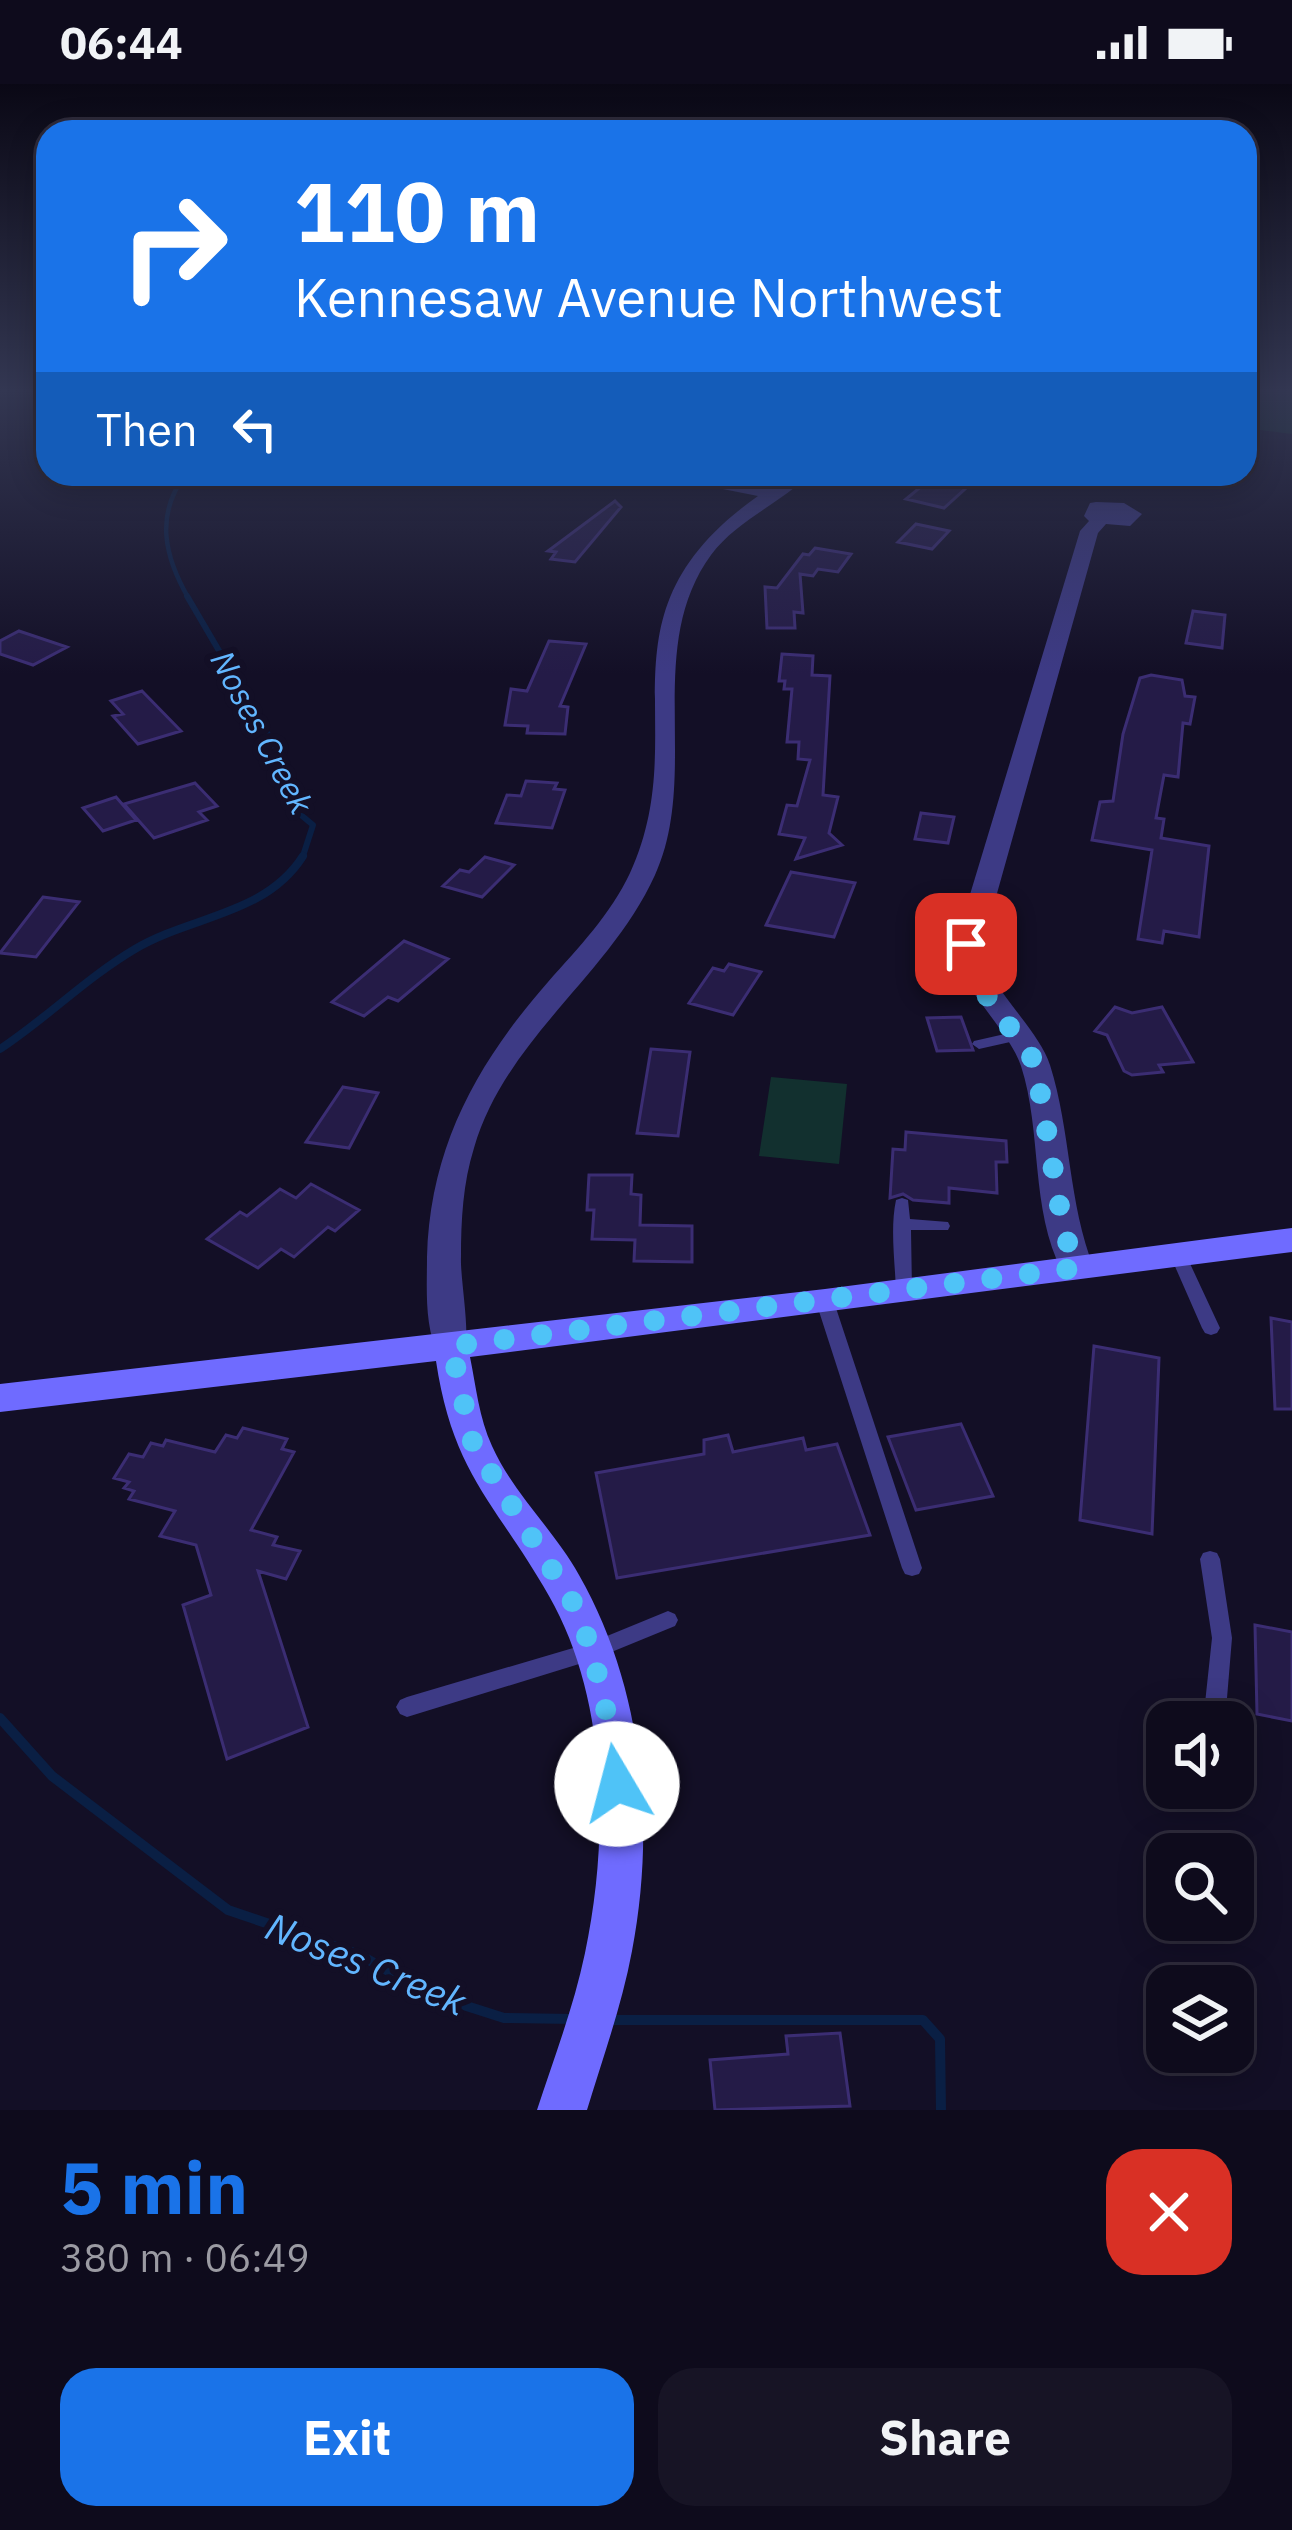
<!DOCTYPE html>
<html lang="en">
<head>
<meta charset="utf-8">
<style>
  body { margin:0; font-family:"IBM Plex Sans",sans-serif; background:#171425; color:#f1f3f6; height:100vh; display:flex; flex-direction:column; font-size:45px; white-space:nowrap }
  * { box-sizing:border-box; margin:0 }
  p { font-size:39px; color:#9b9ba3 }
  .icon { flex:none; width:66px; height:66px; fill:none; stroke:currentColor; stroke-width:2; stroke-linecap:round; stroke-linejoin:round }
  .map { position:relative; height:2026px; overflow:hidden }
  .side { display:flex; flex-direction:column; background:#0e0b1c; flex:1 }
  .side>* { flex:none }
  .hud { position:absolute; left:36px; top:36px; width:1221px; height:366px; border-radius:36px; box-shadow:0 6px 30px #0003,0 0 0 3px #2e2b3b; background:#1a73e8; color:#fff; overflow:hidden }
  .buttons { position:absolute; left:1146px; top:1617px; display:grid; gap:24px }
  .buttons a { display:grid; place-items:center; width:108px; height:108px; border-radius:24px; background:#0e0b1c; box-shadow:0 6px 30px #0003,0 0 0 3px #2e2b3b; font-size:60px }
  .pin { position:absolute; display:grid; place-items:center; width:102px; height:102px; color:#fff; margin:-51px; border-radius:24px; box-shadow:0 6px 18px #0006 }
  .me { position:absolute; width:132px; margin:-66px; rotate:352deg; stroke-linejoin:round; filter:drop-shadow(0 0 9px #0008) }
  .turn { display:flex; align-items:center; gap:42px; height:252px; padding:0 60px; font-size:54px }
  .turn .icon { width:156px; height:156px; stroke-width:2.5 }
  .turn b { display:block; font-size:84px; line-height:102px }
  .then { display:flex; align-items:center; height:114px; padding:0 60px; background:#0003; gap:24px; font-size:45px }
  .round { display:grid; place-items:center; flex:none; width:126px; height:126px; border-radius:36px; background:#171425 }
  .head { display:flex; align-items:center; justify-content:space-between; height:204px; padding:0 60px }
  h1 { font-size:72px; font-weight:800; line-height:90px; color:#1a73e8 }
  .button { display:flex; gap:24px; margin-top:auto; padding:24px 60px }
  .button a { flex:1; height:138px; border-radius:36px; background:#1a73e8; color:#fff; font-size:48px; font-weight:800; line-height:138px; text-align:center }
  .button a+a { background:#171425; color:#f1f3f6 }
  .status { display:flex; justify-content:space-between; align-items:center; height:84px; padding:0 60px; background:#0e0b1c; direction:ltr }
  .status svg { height:33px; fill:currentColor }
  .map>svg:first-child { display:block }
  .green { fill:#12302f }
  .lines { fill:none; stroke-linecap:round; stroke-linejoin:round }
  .stream-far3 { stroke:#0a1f44; stroke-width:4.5 }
  .stream-far2 { stroke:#0a1f44; stroke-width:6 }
  .stream-far1 { stroke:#0a1f44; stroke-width:8 }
  .stream { stroke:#0a1f44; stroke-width:10 }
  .building { fill:#241b47; stroke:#3b2d73; stroke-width:3 }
  .lane { fill:#3d3a85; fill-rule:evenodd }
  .street { fill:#3d3a85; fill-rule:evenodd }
  .secondary { fill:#6f6bff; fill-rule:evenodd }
  .route { stroke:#4fc3f7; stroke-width:21; stroke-dasharray:0 37.8 }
  .labels { text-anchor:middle; stroke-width:12; stroke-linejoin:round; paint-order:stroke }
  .water-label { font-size:33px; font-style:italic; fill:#62b6ff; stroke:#130f26 }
  .near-water-label { font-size:39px; font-style:italic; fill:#62b6ff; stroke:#130f26 }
</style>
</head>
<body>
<div class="status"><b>06:44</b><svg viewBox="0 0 49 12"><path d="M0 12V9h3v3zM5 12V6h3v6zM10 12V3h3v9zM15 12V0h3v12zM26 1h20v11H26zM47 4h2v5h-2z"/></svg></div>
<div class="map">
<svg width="1292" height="2026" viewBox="0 0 1292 2026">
  <rect width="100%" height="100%" fill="#130f26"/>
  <path class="green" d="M1245,306h47v44l-47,-6z
    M771,993l76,7 -8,80 -80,-8z"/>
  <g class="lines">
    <path class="stream-far3" d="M186,390c-32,41 -21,84 3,125"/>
    <path class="stream-far2" d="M187,512l100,171 14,48 12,10 -11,34"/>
    <path class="stream-far1" d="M0,965c47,-31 86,-71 135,-100 55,-33 131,-34 168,-93"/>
    <path class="stream" d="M0,1634l52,58 176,134 132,45 69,39 75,24 70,1
      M607,1936h316l17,19 1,71"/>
  </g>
  <path class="building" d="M929,396l37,8 -22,20 -38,-9z
    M615,417l6,6 -46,55 -24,-3 5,-7 -8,-1z
    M916,440l33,7 -17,18 -34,-7z
    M815,464l36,6 -13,18 -20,-3 -5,7 -13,-2 3,39 -9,-1 1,16h-28l-2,-41 12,1 26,-34 6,1z
    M1193,527l32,4 -3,33 -36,-5z
    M19,547l48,16 -34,18 -33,-11v-13z
    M549,557l37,3 -26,62 8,1 -3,27 -38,-1 1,-7 -23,-1 6,-36 16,2z
    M782,570l31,2 -1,19 18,1 -7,119 15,2 -9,36 13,12 -46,14 9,-21 -26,-4 8,-29 10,1 13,-46 -12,-1 1,-17h-12l5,-53h-8l1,-8h-6z
    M1151,591l31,5 3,16 10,1 -5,27 -7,-1 -5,54 -14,-2 -8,43 8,1 -3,19 48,8 -10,91 -35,-6 -2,12 -24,-4 14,-89 -60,-10 8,-38 13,-1 10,-67 17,-56z
    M142,607l39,40 -43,13 -25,-28 10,-2 -12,-13z
    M526,697l31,2 -3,6 11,1 -13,38 -56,-5 11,-28 14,1z
    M195,699l22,23 -18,6 8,8 -53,18 -30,-34z
    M116,713l20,23 -33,11 -20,-23z
    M921,729l33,4 -6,26 -33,-4z
    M485,773l29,8 -32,32 -39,-11 17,-16 9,2z
    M791,788l64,11 -21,54 -68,-12z
    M43,813l36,5 -43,55 -36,-4z
    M404,857l44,18 -50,42 -10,-4 -24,19 -32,-14z
    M729,880l32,8 -28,43 -44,-12 24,-35 11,3z
    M1115,923l17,6 30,-6 31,55 -34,3 4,7 -31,3 -8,-4 -17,-36 -12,-4z
    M961,933l12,33 -36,1 -10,-33z
    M651,965l39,3 -12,84 -41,-3z
    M343,1003l35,6 -29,55 -43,-6z
    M906,1048l100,9 1,21h-11l1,31 -48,-5v15l-36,-3 -10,-6 -13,4 3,-49 12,1z
    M589,1091h43l-1,19 10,1 -1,30 52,1v36l-58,-1 1,-21 -43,-1 2,-29h-7z
    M311,1100l48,26 -24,21 -7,-4 -34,30 -13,-8 -23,19 -51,-29 33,-27 7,4 33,-27 16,9z
    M1271,1234l21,4v87h-17z
    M1094,1262l65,12 -7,176 -72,-14z
    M961,1340l32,72 -77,14 -28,-73z
    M243,1344l44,11 -5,10 12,3 -43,78 26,7 -4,8 27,6 -14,28 -28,-8 50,156 -81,32 -44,-154 28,-10 -15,-50 -36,-9 15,-25 -46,-12 5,-8 -10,-3 5,-6 -15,-4 15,-24 14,3 8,-14 12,3 3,-6 49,12 11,-17 11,3z
    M728,1351l5,17 70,-14 3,12 31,-6 33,91 -253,43 -21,-105 108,-19v-14z
    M1255,1541l37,7v89l-35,-7z
    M840,1949l10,73 -135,4 -5,-50 78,-6 -2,-18z"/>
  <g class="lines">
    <path class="lane" d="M1018,947l5,2 2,3 -2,3 -44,10 -7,-5 2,-3z
      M902,1114l6,2 2,19 38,3 2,4 -2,4h-37l1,61 -2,4h-12l-2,-4c-1,-29 -6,-63 0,-91z
      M1178,1165l6,2 2,4 34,73 -3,5 -6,2 -6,-2 -3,-5 -32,-73 2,-4z
      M825,1212l6,2 3,4 88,266 -3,6 -7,2 -7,-2 -3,-6 -86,-266 3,-4z
      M1210,1467l7,2 3,6 12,79 -7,84h-22l9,-84 -12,-79 3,-6z
      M668,1527l7,3 3,6 -3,6 -83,34 -185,57 -7,-3 -4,-7 4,-7 7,-3 183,-54z"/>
    <path class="street" d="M647,390h42l82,13 18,-13h21c-30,30 -73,46 -99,81 -68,93 -10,219 -56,320 -46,101 -149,163 -181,273 -11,35 -13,72 -13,109 -1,23 11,82 2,98l-12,4 -12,-4c-15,-27 -12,-67 -12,-98 3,-110 50,-194 121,-275 30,-34 63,-68 82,-109 67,-146 -42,-257 128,-377z
      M1096,418l28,1 18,11 -12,12 -24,-2 -8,9 -118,421c16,40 59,77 70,111 21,66 18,138 44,203l-5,9h-24c-36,-65 -22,-143 -44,-211 -11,-33 -53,-71 -69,-112l128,-423 9,-10 -5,-5 6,-13z"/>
    <path class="secondary" d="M1292,1144v24l-822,105c6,29 9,61 22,89 21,47 62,84 87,129 64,112 77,251 53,376 -10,54 -29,106 -45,159h-50c17,-52 37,-104 48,-157 24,-113 23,-254 -36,-357 -53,-93 -96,-121 -113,-235l-436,51v-28l825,-95z"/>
  </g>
  <linearGradient id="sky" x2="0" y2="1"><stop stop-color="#0a0815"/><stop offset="0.52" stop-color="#333752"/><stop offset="1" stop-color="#333752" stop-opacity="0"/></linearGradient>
  <rect width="1292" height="590" fill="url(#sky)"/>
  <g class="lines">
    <path class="route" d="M617,1700l-3,-39 -22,-94 -17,-45 -102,-162 -22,-98 626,-78 -13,-36 -29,-170 -58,-80 -11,-38"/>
  </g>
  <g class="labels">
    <g class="water-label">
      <text transform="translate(262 648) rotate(62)" y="12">Noses Creek</text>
    </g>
    <g class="near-water-label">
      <text transform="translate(366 1880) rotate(22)" y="14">Noses Creek</text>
    </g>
  </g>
</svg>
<div class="buttons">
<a><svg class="icon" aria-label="sound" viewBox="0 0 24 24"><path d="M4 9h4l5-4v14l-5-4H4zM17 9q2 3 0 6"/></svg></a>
<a><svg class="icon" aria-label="search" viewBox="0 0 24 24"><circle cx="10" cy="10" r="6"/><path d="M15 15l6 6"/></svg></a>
<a><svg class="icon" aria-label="layers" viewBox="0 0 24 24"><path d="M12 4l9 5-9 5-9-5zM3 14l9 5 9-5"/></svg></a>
</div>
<div class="pin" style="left:966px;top:860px;background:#d93025"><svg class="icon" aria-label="arrive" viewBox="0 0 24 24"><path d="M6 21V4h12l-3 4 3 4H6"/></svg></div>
<svg class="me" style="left:617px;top:1700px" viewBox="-20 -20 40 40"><circle r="19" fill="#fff"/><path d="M0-13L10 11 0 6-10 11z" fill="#4fc3f7"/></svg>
<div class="hud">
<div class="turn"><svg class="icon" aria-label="right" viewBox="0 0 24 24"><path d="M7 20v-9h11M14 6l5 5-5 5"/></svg><div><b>110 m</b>Kennesaw Avenue Northwest</div></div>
<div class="then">Then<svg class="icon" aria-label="left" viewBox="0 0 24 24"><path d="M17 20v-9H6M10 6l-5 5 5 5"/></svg></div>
</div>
</div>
<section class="side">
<div class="head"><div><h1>5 min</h1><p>380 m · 06:49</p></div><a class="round" style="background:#d93025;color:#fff"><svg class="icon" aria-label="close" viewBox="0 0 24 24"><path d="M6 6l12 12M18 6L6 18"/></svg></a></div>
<div class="button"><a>Exit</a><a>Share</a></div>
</section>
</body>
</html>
